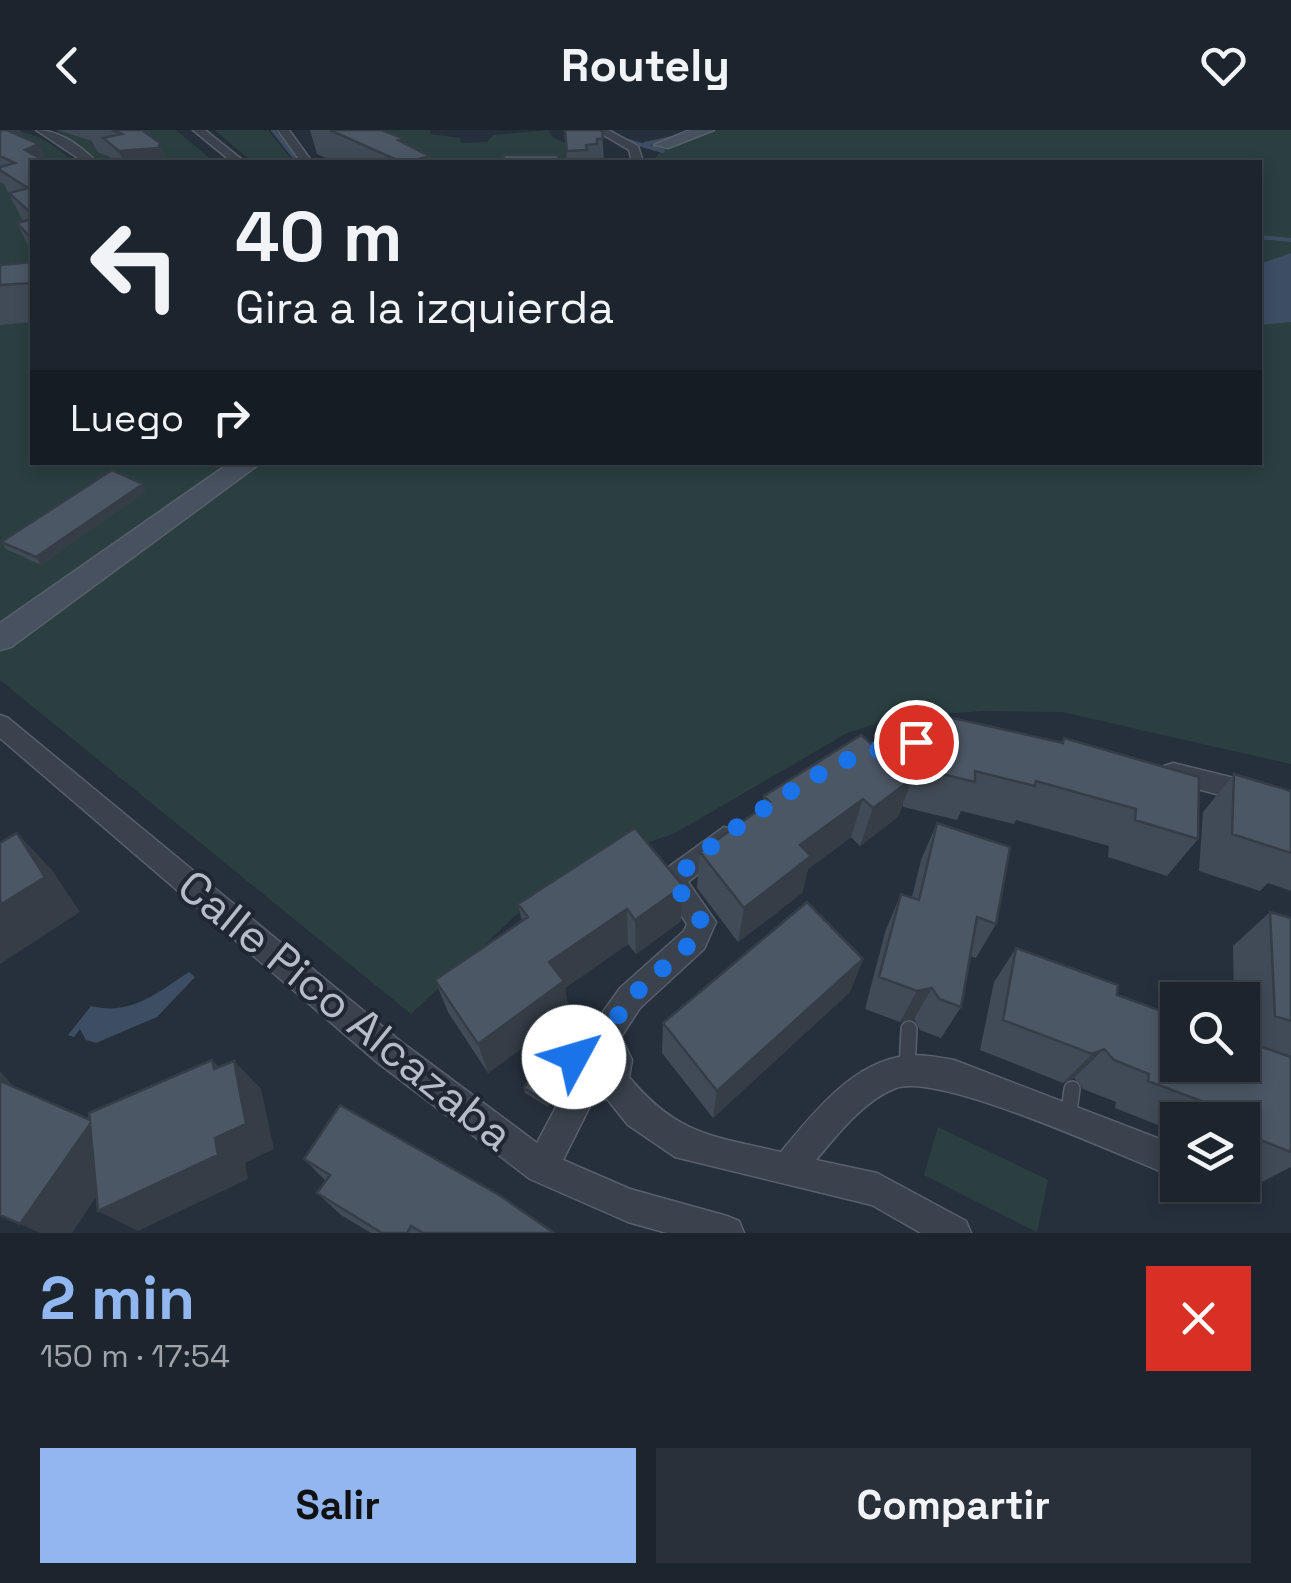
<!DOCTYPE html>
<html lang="es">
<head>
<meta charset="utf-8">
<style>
  body { margin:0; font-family:"Space Grotesk",sans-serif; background:#293039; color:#f1f3f6; height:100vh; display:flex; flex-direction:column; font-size:38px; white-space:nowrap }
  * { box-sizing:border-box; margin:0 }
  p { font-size:32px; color:#a0a4aa }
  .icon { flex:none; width:55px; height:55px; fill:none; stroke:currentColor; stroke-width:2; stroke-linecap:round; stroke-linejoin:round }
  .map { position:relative; height:1103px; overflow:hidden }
  .side { display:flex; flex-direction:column; background:#1c242d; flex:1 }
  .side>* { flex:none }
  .guide { position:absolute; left:30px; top:30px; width:1232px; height:305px; border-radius:0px; box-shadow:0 5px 15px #0003,0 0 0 2px #3a4149; background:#1c242d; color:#f1f3f6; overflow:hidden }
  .tools { position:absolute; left:1160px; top:852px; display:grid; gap:20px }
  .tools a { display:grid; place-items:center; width:100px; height:100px; border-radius:0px; background:#1c242d; box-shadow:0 5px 15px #0003,0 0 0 2px #3a4149; font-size:50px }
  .pin { position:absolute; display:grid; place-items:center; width:85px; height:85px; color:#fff; margin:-42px; border:5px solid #fff; border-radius:50%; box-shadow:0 2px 10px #0007 }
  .me { position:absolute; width:110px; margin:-55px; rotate:51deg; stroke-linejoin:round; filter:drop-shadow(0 0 8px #0008) }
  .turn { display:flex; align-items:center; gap:35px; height:210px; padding:0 40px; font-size:45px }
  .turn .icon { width:130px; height:130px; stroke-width:2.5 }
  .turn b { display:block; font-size:70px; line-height:85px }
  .then { display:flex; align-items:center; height:95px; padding:0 40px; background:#0003; gap:20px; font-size:38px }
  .round { display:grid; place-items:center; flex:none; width:105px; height:105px; border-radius:0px; background:#293039 }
  .overview { display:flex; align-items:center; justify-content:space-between; height:170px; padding:0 40px }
  h1 { font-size:60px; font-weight:700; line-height:75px; color:#92b6f0 }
  .button { display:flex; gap:20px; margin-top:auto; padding:20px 40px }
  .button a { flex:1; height:115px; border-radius:0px; background:#92b6f0; color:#111; font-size:40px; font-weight:700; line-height:115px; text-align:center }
  .button a+a { background:#293039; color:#f1f3f6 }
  header { display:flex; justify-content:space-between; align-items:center; height:130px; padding:0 40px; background:#1c242d; font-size:45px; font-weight:700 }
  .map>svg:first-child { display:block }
  .green { fill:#2b3f40 }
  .water { fill:#3d4d64 }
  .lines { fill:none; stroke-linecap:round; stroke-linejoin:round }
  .stream { stroke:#3d4d64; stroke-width:4 }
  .lane-casing { stroke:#58606b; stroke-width:18 }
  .street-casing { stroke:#58606b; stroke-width:3 }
  .secondary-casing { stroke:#58606b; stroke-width:3 }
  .lane { stroke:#3a424d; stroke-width:15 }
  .street { fill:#3a424d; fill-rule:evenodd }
  .secondary { fill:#48515f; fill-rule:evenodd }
  .wall { fill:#414b57 }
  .shaded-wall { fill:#353d47 }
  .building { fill:#4c5765; stroke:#353d47; stroke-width:2.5 }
  .route { stroke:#1a73e8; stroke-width:18; stroke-dasharray:0 32.4 }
  .labels { text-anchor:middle; stroke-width:8; stroke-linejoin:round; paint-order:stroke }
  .near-street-label { font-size:45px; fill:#b6bdc8; stroke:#1f2732 }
</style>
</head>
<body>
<header><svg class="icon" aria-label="back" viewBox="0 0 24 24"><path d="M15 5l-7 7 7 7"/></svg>Routely<svg class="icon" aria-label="heart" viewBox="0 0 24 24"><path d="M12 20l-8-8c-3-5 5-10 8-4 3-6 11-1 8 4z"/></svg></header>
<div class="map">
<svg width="1291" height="1103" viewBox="0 0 1291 1103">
  <rect width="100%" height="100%" fill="#26303c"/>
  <path class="green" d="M0,0c32,0 51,11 74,32h-42v120h-32z
    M56,0h120l38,32h-113z
    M215,0h53l26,32h-42z
    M332,0h98v4l30,4 1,5 26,-1 6,-7 55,-5 5,8 13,5 8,19h-187z
    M712,0h579v634l-229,-52 -80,-1 -88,7 -47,15 -172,100 -105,38 -55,45 -104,98 -411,-334v-33l257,-184 1003,-1v-300h-606c8,-22 37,-25 58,-32z
    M0,163h32v169l208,1 -240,167z
    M938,997l110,53 -11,52 -113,-57z"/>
  <path class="water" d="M1291,123v69l-31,3v-61z
    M189,842l6,5 -38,40 -61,26 -10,-3 -6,-11 -6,8 -6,-2 23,-29c40,10 66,-13 98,-34z"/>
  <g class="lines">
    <path class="stream" d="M273,0l25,32
      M609,0l12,9 42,12
      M645,14l27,-6
      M1260,107l31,3"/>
    <g class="lane-casing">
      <path id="lane" d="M907,939l2,-40
        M1068,988l4,-29"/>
    </g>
    <g class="street-casing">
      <path id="street" d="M36,0c24,0 43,15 61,32h-13z
        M193,0h12l40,32h-13z
        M278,0h11l23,32h-11z
        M595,0h13l30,16 5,16h-11l-3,-12z
        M0,585l8,3 392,323 137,102 29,-55 -9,-24 8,-23 28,-15 27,-38 64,-57 3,-7 -27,-41 10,-17 54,-39 9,3 4,8 -4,8 -45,36 28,40 -12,27 -64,59 -19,29 11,23 -3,17c48,58 83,59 152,75 31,-38 73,-91 125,-96 16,-2 32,1 48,4l224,86v26l-8,3c-52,-20 -230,-103 -274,-87 -32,12 -59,47 -80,72l61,13 89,48 5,12h-50l-49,-28 -197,-48 -47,-32 -21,-26 -15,3 -29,58 67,29 97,27 12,5 5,12h-77l-39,-11 -98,-43 -152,-116 -378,-325zM592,927l10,4 -4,10 -10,-4z
        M944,604l8,2 4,7 -4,7c-25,8 -54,4 -80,12 -12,4 -20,9 -32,5l-3,-7 3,-7 55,-16z
        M1173,633l118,29v22l-127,-34 -3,-7 3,-7z"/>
    </g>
    <g class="secondary-casing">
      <path id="secondary" d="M690,0h24l-46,18 -14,-3z
        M231,332h31l-251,185 -11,3v-27z"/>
    </g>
    <use href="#lane" class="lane"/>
    <use href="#street" class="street"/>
    <use href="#secondary" class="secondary"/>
  </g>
  <path class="wall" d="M0,0l32,32v92l-15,-31 6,-2 -19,-37 -4,-2z
    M58,0h91l2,6 9,7 7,19h-55l-2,-5 -13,-5 -5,-11z
    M310,0h72l20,12 28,20h-95l-18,-8z
    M565,0h37l2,32h-37z
    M32,132v60l-32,3v-60z
    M146,361l-105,74 -35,-16 -5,-7z
    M924,586l137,26 3,-4 134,101 -31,37 -59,-19 1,-11 -93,-26 -2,4 -53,-13 -4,9 -54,-13v-3l-5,13 -38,29 -9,-9 -43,32 -6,24 -64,49 -41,-54 3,-36 62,-44 2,-12 143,-21 3,-19z
    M1234,644l57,17v100l-23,-8 -8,8 -61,-20 4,-59z
    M937,693l59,101 -20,34 -6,-2 -9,51 -20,31 -21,-8 -6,-11 -14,3 -35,-13 21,-80 15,-35 11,3 9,-37z
    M683,756l-2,35 -45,33 -8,-10 -63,44 4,25 -81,60 -40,-61 -13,-32 87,-59 -4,-17z
    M1270,782l21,6v249l-29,15 -20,-8v-54h-64v13l-63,-25 1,-6 -33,-13 -9,-11 -11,5 -83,-33 14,-68 22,-34 101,47 125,70v-65h-8l-1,-54z
    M863,829l-13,33 -137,126 -51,-65 1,-30z
    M561,956l-13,21 -23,-14 -1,-5z
    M304,1029l250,74h-183l-30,-18 -24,-22 9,-12z"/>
  <path class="shaded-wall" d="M5,0h15l8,18 11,-4 8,18h-15z
    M135,0h14l6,18 5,-5 7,19h-44l-4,-11z
    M429,26l1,6h-20z
    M143,354l3,7 -105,74 -5,-8z
    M912,649l-14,38 -38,29 13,-38z
    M863,669l-12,38 -43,32 -6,24 -64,49 6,-34 56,-63z
    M17,703l35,37 28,42 -80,52v-59z
    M683,756l-2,35 -45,33 -1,-34z
    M627,779l1,35 -63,44 4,25 -81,60 -10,-29 71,-82z
    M863,829l-13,33 -137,126 4,-27z
    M932,858l-18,31 -14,3 17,-31z
    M1104,919l-30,29 -11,5 29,-29z
    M212,930l27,26 -5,-25 27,28 13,60 -29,14 3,16 -110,52 -40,-20 117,-73z
    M0,941l25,29 -25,-16z
    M560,951l1,5 -13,21 -1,-4z
    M90,994l38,25 -56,84h-32l-20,-9z"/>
  <path class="building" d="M0,0h7l32,14 -14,6 22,12h-15v52l-23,-21 19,-5 -28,-18v-3l15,-4 -15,-7z
    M112,0h30l18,13 -2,5 -39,3 -16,-13 19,-4z
    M330,0h52l20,8 -4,2 31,16 -19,6h-9z
    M565,0h37l1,9h-6v5l-11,1 1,5 -20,1z
    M504,25h54v7h-56z
    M32,89v20l-15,-16z
    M32,132v21l-32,2v-20z
    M112,340l31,14 -107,73 -35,-15z
    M924,586h20l119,27 1,-5 135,39 -1,62 -63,-19 1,-11 -100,-28 -1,5 -60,-15v11l-58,-14z
    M861,605l51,44 -39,29 -10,-9 -63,46 11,11 -67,52 -44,-56 70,-50 -6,-6z
    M1234,644l57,17v62l-59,-19z
    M937,693l73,24 -14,77 -19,-7 -16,90 -22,-8 -7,-11 -15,3 -38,-14 22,-83 18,6z
    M635,698l48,58 -48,34 -8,-11 -78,53 15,19 -86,63 -43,-64 93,-63 -10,-13z
    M17,703l28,44 -45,28v-62z
    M807,772l56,57 -146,132 -54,-68z
    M1270,782l21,6v103l-16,-5z
    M1016,818l102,37 -1,10 61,22v48h64v-25l49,17v95l-49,-19v-13h-14v-9l-80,-30 1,-7 -35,-14 -10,-11 -12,5 -89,-34z
    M212,930l2,9 20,-8 12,63 -31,14 3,17 -120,56 -8,-87 -70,100 -20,-9v-134l90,39 -1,-7z
    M537,937l23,14 -13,22 -23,-15z
    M340,975l159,90 55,38h-131l-12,-7 -4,7h-25l-65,-40 13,-18 -26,-16z"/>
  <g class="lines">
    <path class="route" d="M574,927l14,-15 13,-1 29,-43 64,-58 8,-18 -28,-39c18,-31 125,-99 160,-117 25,-13 54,-19 82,-24"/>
  </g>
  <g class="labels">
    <g class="near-street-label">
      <text transform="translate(346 880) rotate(39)" y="16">Calle Pico Alcazaba</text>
    </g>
  </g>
</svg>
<div class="tools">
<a><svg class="icon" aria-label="search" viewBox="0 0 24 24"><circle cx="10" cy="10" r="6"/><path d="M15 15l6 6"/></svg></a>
<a><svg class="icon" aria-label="layers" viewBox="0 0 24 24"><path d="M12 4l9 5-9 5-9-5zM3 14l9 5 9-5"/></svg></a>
</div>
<div class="pin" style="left:916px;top:612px;background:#d93025"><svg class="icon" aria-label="arrive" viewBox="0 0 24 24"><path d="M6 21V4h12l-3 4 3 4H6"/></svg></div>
<svg class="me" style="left:574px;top:927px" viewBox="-20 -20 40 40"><circle r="19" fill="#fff"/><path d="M0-13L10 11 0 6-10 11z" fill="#1a73e8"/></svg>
<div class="guide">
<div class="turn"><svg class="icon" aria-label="left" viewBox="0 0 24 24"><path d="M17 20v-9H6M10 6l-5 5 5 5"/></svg><div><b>40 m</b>Gira a la izquierda</div></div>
<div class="then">Luego<svg class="icon" aria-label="right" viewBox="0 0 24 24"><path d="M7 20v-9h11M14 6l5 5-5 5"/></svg></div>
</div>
</div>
<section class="side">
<div class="overview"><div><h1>2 min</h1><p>150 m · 17:54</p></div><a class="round" style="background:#d93025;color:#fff"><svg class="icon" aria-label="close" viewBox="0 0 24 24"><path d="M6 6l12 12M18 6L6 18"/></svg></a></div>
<div class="button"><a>Salir</a><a>Compartir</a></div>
</section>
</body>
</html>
